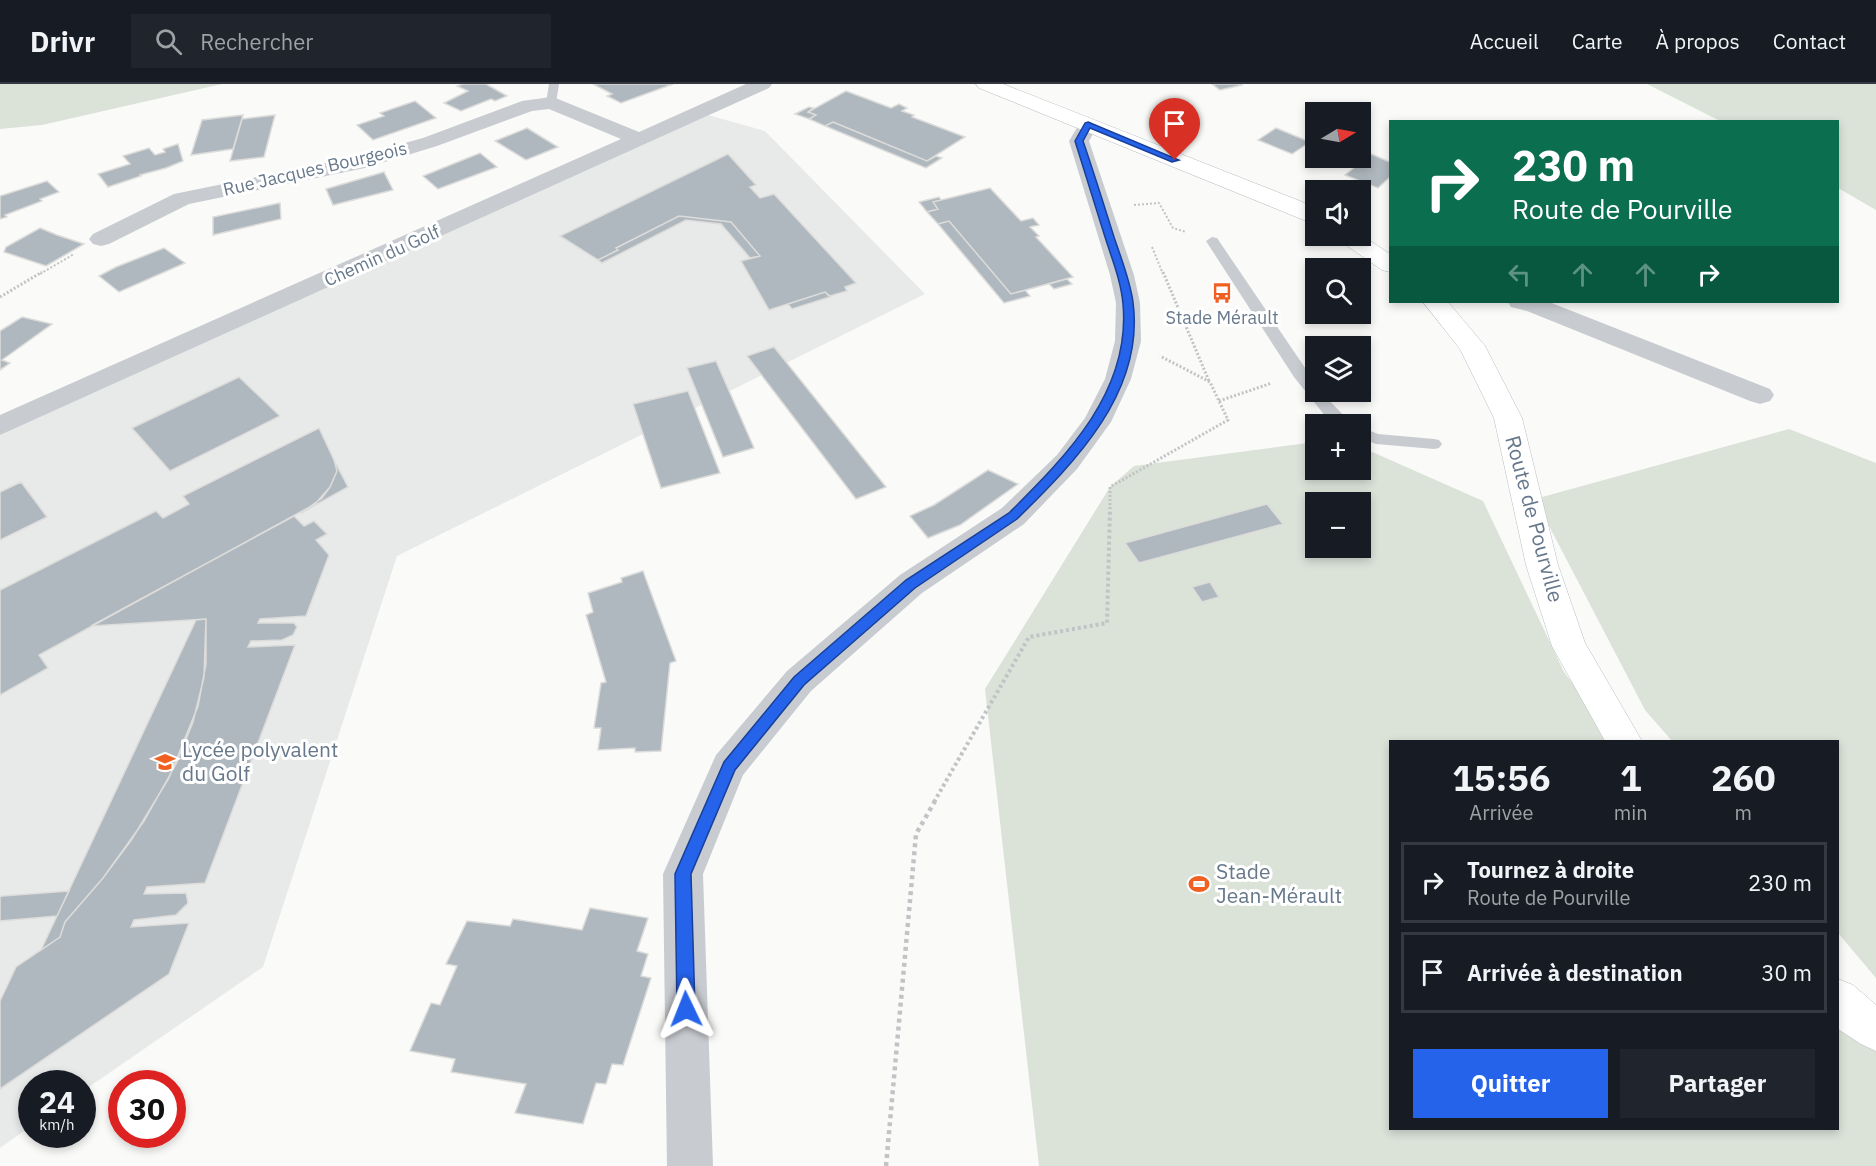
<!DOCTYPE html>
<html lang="fr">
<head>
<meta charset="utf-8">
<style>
  body { margin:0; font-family:"IBM Plex Sans",sans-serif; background:#20242c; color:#f1f3f6; height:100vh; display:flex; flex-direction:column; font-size:22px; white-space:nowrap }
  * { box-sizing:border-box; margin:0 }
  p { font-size:20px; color:#9ea1a6 }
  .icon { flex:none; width:33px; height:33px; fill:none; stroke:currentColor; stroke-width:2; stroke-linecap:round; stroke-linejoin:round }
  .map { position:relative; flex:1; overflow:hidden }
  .details { position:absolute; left:1389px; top:656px; width:450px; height:390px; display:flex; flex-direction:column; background:#171b24; border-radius:0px; box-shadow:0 3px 9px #0003 }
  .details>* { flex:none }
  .hud { position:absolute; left:1389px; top:36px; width:450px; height:183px; border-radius:0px; box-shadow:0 3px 9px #0003; background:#0b6e4f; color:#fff; overflow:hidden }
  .needle { width:39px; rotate:80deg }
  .fabs { position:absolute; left:1305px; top:18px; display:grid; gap:12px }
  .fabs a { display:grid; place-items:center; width:66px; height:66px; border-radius:0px; background:#171b24; box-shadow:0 3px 9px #0003; font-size:30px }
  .speed { position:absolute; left:18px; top:986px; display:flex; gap:12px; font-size:30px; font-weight:700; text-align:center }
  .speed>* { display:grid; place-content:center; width:78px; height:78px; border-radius:50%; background:#171b24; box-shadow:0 3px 9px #0003; line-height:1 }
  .speed small { font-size:15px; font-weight:400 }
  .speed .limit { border:9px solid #d22; background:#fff; color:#111 }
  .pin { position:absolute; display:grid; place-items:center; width:51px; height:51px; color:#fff; margin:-62px -26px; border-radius:50% 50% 50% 0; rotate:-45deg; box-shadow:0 0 6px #0007 }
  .pin .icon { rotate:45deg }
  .me { position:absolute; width:66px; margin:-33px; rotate:358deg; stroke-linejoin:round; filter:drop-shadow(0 0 4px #0008) }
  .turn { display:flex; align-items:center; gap:21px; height:126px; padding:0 24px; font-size:27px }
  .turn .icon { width:78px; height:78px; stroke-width:2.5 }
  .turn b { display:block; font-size:42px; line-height:51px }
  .lanes { display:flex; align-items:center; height:57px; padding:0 24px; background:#0003; justify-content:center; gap:30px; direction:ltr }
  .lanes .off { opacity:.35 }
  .eta { display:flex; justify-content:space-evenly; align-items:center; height:102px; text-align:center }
  .eta b { font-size:36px; font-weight:700; line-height:42px }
  .cta { display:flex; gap:12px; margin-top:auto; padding:12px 24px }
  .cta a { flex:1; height:69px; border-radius:0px; background:#2563eb; color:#fff; font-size:24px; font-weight:700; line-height:69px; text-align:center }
  .cta a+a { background:#20242c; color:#f1f3f6 }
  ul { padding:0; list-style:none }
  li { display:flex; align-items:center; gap:18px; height:81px; margin:0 12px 9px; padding:0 12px; border:3px solid #363941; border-radius:0px }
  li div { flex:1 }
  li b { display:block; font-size:22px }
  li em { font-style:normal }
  header { display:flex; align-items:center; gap:36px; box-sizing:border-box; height:84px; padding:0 30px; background:#171b24; border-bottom:2px solid #363941 }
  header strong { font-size:28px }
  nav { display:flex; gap:33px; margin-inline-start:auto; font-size:21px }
  .search { width:420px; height:54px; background:#20242c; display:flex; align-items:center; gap:15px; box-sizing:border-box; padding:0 21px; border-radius:0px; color:#9ea1a6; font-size:22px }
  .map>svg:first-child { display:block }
  .built { fill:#e8e9e9 }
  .green { fill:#dbe2d8; fill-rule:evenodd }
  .building { fill:#b0b8bf; stroke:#dcdcda; stroke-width:1.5 }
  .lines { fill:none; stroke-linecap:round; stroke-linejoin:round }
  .secondary-casing { stroke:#babfc4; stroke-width:1 }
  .path-far3 { stroke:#c1c4c6; stroke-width:2; stroke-dasharray:2 2; stroke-linecap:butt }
  .path-far2 { stroke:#c1c4c6; stroke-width:3; stroke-dasharray:2 2; stroke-linecap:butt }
  .path-far1 { stroke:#c1c4c6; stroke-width:4; stroke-dasharray:3 3; stroke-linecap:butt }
  .path { stroke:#c1c4c6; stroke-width:4.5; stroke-dasharray:4 4; stroke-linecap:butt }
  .service { fill:#c8cbd0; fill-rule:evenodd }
  .minor { fill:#c8cbd0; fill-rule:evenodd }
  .secondary { fill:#fff; fill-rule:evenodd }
  .route { fill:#2563eb; stroke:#184099; stroke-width:1.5 }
  .labels { text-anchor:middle; stroke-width:6; stroke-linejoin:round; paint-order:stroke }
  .far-street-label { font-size:18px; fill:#67788b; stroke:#fff }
  .far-poi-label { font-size:18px; fill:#67788b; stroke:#fff }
  .street-label { font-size:21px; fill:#67788b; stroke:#fff }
  .poi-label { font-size:21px; fill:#67788b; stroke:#fff; text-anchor:start }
</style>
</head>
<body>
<header>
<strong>Drivr</strong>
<div class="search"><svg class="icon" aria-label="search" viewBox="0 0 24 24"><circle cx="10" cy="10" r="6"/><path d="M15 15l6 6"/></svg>Rechercher</div>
<nav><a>Accueil</a><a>Carte</a><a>À propos</a><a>Contact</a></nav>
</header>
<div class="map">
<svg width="1876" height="1082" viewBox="0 0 1876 1082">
  <rect width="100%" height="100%" fill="#fafaf8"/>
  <path class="built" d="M701,29l64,18 160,163 -528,262 -134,411 -180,124 -1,-8h-50l-1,43 -31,22v-730z"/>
  <path class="green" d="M0,0h222l-180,41 -42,4z
    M1647,0h229v126l-38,-22v-66l-118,-1z
    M1789,345l87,34v515l-38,-45v-192h-166l-27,-31 -110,-211z
    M1315,358l1,28h44l1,-23 122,54 81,171 52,69h-226v387h448v-102l38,25v115h-837l-54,-477 125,-202 24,-21zM1316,418h44v46h-44z"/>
  <path class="building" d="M463,0h23l21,12 -12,5 -4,-2 -30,12 -17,-8 24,-12 -11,-5z
    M593,0h80l-52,19 -14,-7 5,-2z
    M1212,0h29l1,1 -22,5z
    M846,7l45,17 8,-4 8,4 -5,3 12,4 -2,2 53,20 -38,24 -94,-39 -8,4 -16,-7 7,-4 -8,-3z
    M415,17l21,17 -63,22 -16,-15 27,-9 -4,-3z
    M809,23l4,1 -5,4 8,3 -7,4 -14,-5z
    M243,31l-10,34 -42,6 11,-35z
    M275,31l-11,42 -34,4 12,-42z
    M833,38l94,39 9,-5 6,2 -16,10 -101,-42z
    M527,44l31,19 -32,13 -31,-19z
    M1276,44l34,14 -18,12 -34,-14z
    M178,60l5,17 -17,7 -26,7 1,1 -33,11 -10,-13 32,-10 -7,-8 26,-8 6,7 10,-3 -2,-3z
    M480,69l17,14 -59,22 -15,-13z
    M728,70l28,31 -6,2 10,11 14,-4 82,89 -11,4 2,4 -17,5 -5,-4 -56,18 -28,-49 19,-5 -29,-34 -52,-6 -63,32 2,2 -20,10 -38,-24z
    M1371,70l19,8v15l-12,11 -33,-13z
    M384,88l9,18 -60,15 -7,-16z
    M47,97l12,11 -19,7 2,2 -37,14 2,2 -7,2v-23z
    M990,104l31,33 12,-3 6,7 -9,2 9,9 -3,1 37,40 -62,17 -62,-73 -11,3 -11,-12 11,-3 -5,-7z
    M939,113l2,3 -8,2 5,7 -11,3 -8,-10z
    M280,119l1,16 -68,16v-18z
    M679,132l52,6 29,34 -10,2 -29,-34 -35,-4 -84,43 -4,-3 20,-10 -2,-2z
    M949,137l62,73 14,-4 5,6 -26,7 -66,-79z
    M40,144l17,7 27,9 -38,22 -42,-14 2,-5z
    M164,164l21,15 -66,29 -20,-16 17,-9z
    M1067,195l5,5 -18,5 -5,-5z
    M825,208l5,5 -38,12 -4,-5z
    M22,233l30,7 -50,36 8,3 -10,7v-39z
    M774,263l112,140 -30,12 -109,-143z
    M716,277l38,87 -31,9 -36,-89z
    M239,293l41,39 -110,55 -38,-43z
    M688,307l32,82 -59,15 -28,-84z
    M319,344l15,32 3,11 -7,16 -15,17 -276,151 9,13 -48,27v-105l156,-79 7,7 26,-14 -6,-8z
    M334,376l14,27 -47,26 21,-15 8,-11 7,-16z
    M988,386l30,14 -58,41 -32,13 -18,-22 24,-11z
    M21,398l26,35 -47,23v-48z
    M1267,420l16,20 -144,39 -14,-20z
    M294,432l10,10 10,-5 13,13 -11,6 13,15 -23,61 -46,3 -2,4h36l3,4 -4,8 -11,5 -31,1 -3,6 47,-2 -90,238 -58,4 -3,7 42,-1 2,10 -12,12 -42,5 -3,7 58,-4 -20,51 -169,115v-88l16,-34 44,-30 5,-15 38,-44 41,-57 32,-57 17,-42 11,-45 2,-58 -115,7z
    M643,487l33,90 -6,2 -9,88 -26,1v-4l-37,2 3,-22h-7l7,-45 5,-1 -20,-67 7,-3 -5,-19 34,-11 -1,-4z
    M1210,498l9,15 -17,5 -10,-15z
    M206,535v45l-8,42 -29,72 -37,61 -29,39 -38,44 -5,15 -19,13 155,-330z
    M69,807l-12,25 -57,5v-24l2,-1z
    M590,824l58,10 -11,33 11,3 -7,22 10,2 -28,87 -11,-1 -6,20 -10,-1 -13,41 -68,-11 11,-29 -75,-12 4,-13 -45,-8 21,-48 9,2 17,-39 -11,-2 21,-43 43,5 3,-7 69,11z"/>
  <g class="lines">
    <g class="secondary-casing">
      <path id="secondary" d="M976,0h27l297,117 16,8v16l-337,-137z
        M1360,150l30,20v18l-8,-2 -42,-29 -4,-5z
        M1423,218h25l37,44 37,72 36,147 27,78 57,98h-37l-53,-95 -26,-81 -32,-147 -34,-69z
        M1838,895l15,6 23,20v46l-15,-7 -23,-15z"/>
    </g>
    <path class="path-far3" d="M1134,121l25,-2 14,25 13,4
      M1152,163l11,27
      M40,190l34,-20"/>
    <path class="path-far2" d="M1163,188l46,109
      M0,213l42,-25
      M1219,317l53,-18
      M1110,425v-22l118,-67 -18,-38 -50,-26"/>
    <path class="path-far1" d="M934,718l95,-165 78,-14 3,-115"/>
    <path class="path" d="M886,1082l30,-332 19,-33"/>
    <path class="service" d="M549,0h10l-3,19 -5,3 -5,-3z
      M1212,153l5,1 99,146v8h5l31,32h-16l-10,-7 -32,-40 -88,-136z
      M1360,343l18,7 56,5 5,1 3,4 -3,4 -5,1 -58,-5 -16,-6z"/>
    <path class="minor" d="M746,0h26l-3,4 -769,347v-20l621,-276 -72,-30 -17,2 -95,35 -72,22 -176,36 -80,40 -8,2 -8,-2 -4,-5 4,-5 81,-40 180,-37 69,-19 99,-37 29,-4 7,2 81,33z
      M1088,35l7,2 3,4 -9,16 45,134 6,28 1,38 -10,38 -20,43 -34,47 -53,55 -102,69 -111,98 -68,84 -40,99 10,292h-46l-4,-292 53,-119 71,-84 113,-96 102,-67 55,-53 28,-37 20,-39 10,-38 1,-38 -6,-28 -41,-134 12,-20z
      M1508,218h41l221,87 4,6 -4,6 -10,3 -10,-3 -223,-90 -16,-4z"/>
    <use href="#secondary" class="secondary"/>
  </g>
  <path class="route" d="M1088,38l91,38 -7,2 -82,-34 -7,13c11,32 21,64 31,96 7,21 16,43 19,65 12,90 -58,160 -116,217l-102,69 -111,97 -69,85 -44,104 4,135 -3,6 -6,3 -6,-3 -3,-6 -2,-135 49,-112 70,-85 112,-97 103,-67c57,-57 122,-121 114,-209 -2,-23 -11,-45 -18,-67 -10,-32 -20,-64 -30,-96l10,-18z"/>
  <defs>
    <g id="bus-bare" transform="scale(1.62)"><path d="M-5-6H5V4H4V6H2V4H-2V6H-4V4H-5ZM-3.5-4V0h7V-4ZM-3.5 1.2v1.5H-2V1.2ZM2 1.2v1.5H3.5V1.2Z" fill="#f06021" stroke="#fff" stroke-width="2.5" paint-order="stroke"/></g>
    <g id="school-bare" transform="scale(1.62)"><path d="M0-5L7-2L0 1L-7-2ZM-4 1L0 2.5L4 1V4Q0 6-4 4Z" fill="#f06021" stroke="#fff" stroke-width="2.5" paint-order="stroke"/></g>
    <g id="stadium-bare" transform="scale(1.62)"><path d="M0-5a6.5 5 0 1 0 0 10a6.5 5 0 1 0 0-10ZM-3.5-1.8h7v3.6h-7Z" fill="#f06021" stroke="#fff" stroke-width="2.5" paint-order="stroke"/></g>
  </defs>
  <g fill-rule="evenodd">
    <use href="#bus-bare" x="1222" y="209"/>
    <use href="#school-bare" x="165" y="678"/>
    <use href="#stadium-bare" x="1199" y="800"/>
  </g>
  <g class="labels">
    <g class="far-street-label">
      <text transform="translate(315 85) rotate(-13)" y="6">Rue Jacques Bourgeois</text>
      <text transform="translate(382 172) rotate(-24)" y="6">Chemin du Golf</text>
    </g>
    <g class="far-poi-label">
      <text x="1222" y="240">Stade Mérault</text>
    </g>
    <g class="street-label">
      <text transform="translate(1534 435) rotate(75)" y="7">Route de Pourville</text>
    </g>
    <g class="poi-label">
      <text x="182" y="673">Lycée polyvalent<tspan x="182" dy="24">du Golf</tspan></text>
      <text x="1216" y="795">Stade<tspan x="1216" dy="24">Jean-Mérault</tspan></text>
    </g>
  </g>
</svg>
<div class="fabs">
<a><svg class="needle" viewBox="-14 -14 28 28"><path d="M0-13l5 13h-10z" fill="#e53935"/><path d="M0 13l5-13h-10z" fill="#9ea1a6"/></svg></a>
<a><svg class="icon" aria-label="sound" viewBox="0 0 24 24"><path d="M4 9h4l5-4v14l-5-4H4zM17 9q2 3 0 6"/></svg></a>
<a><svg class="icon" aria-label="search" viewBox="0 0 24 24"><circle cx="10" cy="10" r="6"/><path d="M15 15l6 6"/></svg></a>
<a><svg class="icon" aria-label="layers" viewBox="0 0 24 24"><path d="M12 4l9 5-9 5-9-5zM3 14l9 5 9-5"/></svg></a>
<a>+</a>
<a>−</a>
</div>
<div class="speed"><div>24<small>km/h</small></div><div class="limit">30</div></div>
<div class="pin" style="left:1175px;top:76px;background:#d93025"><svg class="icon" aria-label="arrive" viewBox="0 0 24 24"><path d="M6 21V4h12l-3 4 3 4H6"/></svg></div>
<svg class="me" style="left:686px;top:925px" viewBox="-20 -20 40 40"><path d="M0-17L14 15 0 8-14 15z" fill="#2563eb" stroke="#fff" stroke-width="4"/></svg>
<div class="hud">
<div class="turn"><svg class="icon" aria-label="right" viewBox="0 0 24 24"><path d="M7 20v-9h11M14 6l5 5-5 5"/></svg><div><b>230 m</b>Route de Pourville</div></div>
<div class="lanes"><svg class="icon off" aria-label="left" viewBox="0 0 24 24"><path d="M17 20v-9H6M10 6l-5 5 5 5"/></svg><svg class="icon off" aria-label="ahead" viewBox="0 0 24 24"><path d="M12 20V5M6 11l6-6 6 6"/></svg><svg class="icon off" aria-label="ahead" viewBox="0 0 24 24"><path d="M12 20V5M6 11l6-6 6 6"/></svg><svg class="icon" aria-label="right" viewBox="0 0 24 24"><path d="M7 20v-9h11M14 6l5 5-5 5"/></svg></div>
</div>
<section class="details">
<div class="eta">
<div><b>15:56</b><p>Arrivée</p></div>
<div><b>1</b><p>min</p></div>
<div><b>260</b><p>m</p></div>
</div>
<ul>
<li><svg class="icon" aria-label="right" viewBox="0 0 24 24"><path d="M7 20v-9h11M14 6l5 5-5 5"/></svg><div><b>Tournez à droite</b><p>Route de Pourville</p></div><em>230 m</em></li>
<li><svg class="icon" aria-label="arrive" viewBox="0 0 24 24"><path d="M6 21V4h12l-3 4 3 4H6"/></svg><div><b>Arrivée à destination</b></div><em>30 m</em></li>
</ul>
<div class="cta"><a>Quitter</a><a>Partager</a></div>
</section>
</div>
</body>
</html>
